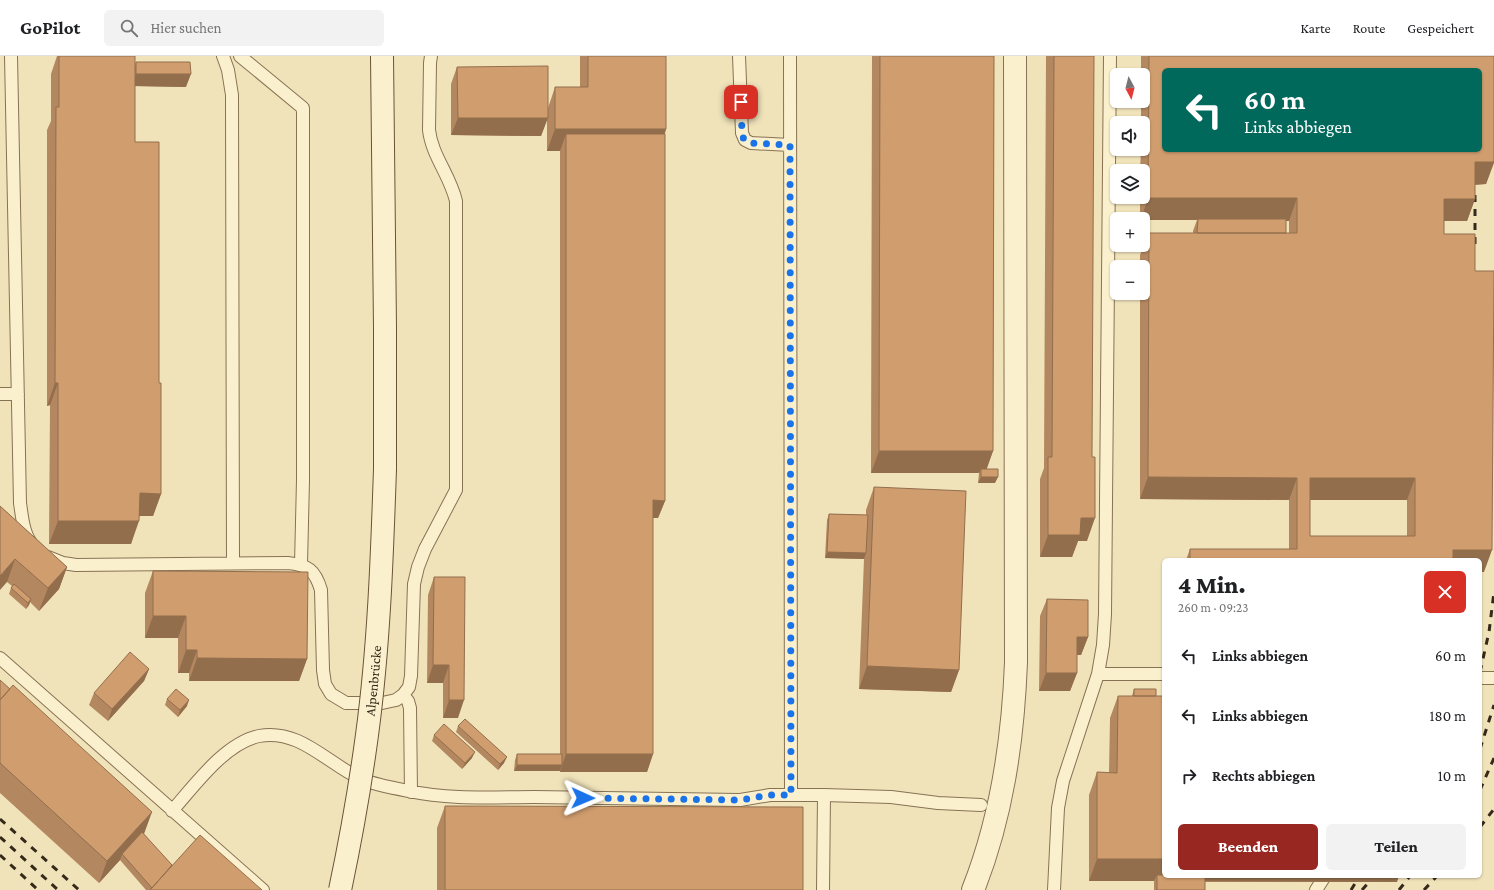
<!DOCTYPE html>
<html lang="de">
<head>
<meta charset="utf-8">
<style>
  body { margin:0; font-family:"Crimson Pro",serif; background:#f2f2f2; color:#202124; height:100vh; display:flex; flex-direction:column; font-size:15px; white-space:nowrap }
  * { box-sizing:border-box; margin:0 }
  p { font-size:13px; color:#757577 }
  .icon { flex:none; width:22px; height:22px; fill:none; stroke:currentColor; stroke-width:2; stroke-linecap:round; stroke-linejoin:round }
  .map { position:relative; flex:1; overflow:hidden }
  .side { position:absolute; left:1162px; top:502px; width:320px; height:320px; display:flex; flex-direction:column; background:#fff; border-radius:6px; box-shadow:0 1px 3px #0004 }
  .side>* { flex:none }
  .banner { position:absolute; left:1162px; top:12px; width:320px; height:84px; border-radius:6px; box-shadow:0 1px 3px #0004; background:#00695c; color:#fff; overflow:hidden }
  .needle { width:26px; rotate:173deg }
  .buttons { position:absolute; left:1110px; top:12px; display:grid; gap:8px }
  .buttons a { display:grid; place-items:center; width:40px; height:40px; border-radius:6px; background:#fff; box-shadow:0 1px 3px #0004; font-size:20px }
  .pin { position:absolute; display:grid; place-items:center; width:34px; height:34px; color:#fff; margin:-17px; border-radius:8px; box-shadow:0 2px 6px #0006 }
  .me { position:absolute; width:44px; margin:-22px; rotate:91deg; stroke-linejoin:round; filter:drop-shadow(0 0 3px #0008) }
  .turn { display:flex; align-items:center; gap:14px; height:84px; padding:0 16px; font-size:18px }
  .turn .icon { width:52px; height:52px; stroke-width:2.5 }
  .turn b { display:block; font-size:28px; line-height:34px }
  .round { display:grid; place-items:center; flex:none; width:42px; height:42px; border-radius:6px; background:#f2f2f2 }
  .overview { display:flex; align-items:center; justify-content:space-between; height:68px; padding:0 16px }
  h1 { font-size:24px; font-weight:800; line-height:30px }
  .primary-button { display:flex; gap:8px; margin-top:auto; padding:8px 16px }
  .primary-button a { flex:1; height:46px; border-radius:6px; background:#992721; color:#fff; font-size:16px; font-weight:800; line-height:46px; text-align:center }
  .primary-button a+a { background:#f2f2f2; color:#202124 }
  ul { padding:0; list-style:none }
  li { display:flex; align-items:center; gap:12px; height:60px; padding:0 16px }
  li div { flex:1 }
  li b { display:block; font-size:15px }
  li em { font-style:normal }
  header { display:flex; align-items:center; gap:24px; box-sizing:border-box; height:56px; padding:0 20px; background:#fff; border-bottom:1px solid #e0e0e0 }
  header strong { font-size:19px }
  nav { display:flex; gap:22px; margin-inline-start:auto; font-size:14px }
  .search { width:280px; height:36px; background:#f2f2f2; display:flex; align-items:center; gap:10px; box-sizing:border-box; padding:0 14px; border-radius:6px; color:#757577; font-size:15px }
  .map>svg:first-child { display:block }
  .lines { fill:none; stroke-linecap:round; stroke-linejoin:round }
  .service-casing { stroke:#877254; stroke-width:14 }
  .minor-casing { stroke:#877254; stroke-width:24 }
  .secondary-casing { stroke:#695337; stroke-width:24 }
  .service { stroke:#fbf0cd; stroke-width:12 }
  .minor { stroke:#fbf0cd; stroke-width:22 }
  .secondary { stroke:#fbf0cd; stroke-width:22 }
  .rail { stroke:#35291a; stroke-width:3; stroke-dasharray:7 7; stroke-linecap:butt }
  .secondary-bridge-casing { stroke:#695337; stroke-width:24; stroke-linecap:butt }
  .secondary-bridge { stroke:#fbf0cd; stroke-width:22 }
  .wall { fill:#b3875f; fill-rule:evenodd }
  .shaded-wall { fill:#926e4d }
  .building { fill:#d09d6e; stroke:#926e4d; fill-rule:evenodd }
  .route { stroke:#1a73e8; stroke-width:7; stroke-dasharray:0 12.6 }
  .labels { text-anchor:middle; stroke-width:3; stroke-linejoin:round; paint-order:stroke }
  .street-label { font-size:14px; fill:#35291a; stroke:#f7edca }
</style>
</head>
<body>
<header>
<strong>GoPilot</strong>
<div class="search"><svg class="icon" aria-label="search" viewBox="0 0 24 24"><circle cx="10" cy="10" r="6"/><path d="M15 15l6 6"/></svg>Hier suchen</div>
<nav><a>Karte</a><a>Route</a><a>Gespeichert</a></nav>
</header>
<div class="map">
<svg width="1494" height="834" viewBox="0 0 1494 834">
  <rect width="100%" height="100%" fill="#f0e3ba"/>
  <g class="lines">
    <g class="service-casing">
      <path id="service" d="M11,0l9,447c2,13 3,29 11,40
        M223,0l5,14 4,25 1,468
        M240,0l63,52v372l-2,84
        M739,0l3,77 3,7 6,3 39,2
        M790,0l1,739
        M0,338h18
        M48,501l15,6 13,2 212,-2c20,2 27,7 33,27l2,80 2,14 6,10 15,9h36l14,-3 7,-5 6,-8 2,-11 3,-92 4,-17 7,-18 31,-59v-289c-6,-26 -24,-45 -27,-71l1,-67 1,-7
        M0,602l263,232
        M1098,618h66
        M1480,622h14
        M403,639l5,6 2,7 1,84
        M172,755c22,-25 53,-68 87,-75 40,-8 69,28 102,43 15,6 32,9 48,12 41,9 84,6 125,6 69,1 137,2 206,3l30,-5h54l67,2 47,6 43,2
        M823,834l1,-95
        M1054,834l4,-82 5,-27 35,-107 5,-29 2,-31 5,-558
        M1316,834l9,-14"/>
    </g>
    <g class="minor-casing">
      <path id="minor" d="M973,834c29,-73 40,-149 43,-228l-1,-606"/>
    </g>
    <g class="secondary-casing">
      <path id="secondary" d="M382,0l3,272v141"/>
    </g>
    <use href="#service" class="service"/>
    <use href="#minor" class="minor"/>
    <use href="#secondary" class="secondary"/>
    <path class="rail" d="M1475,188v-56
      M1480,616l9,-40 5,-40
      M1480,693l14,-44
      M1480,734l14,-32
      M0,763l79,71
      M1480,771l14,-18
      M0,781l58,53
      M0,799l38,35
      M1351,834l5,-8
      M1362,834l7,-8
      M1399,834l11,-14
      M1424,834l13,-14"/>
    <g class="secondary-bridge-casing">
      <g id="secondary-bridge">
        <path id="s1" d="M340,834c11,-52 20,-103 27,-155 12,-89 15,-178 18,-266"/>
      </g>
    </g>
    <use href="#secondary-bridge" class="secondary-bridge"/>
  </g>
  <path class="wall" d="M57,0h78v10l1,-4 50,25 -51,-1v56l24,241 2,111 -8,22h-14l-8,28h-82l1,-139 -3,1v-276l4,-9v-47z
    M580,0h86v73l-1,5v367l-7,17h-5v236l-6,18h-87v-1h-46l1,-11 2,-6h43v-603h-13v-32l-6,17 -90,-1v-51l6,-17 91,41 7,-21h25z
    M872,0h122l-1,395 -7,18 9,14h-17l1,-10h-108z
    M1046,0h48l-7,485h-9l-6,16h-32v-78l4,-11z
    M1141,0h353v107l-8,21 -11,1v14l-8,22h-23v13l31,37 9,301h-4v-12h-294l4,-11h99v-49l-149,-1v-206h3v-26h-3v-12l9,-22h44v-2l4,-11 -57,-1v-22h3v-26h-3l1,-22h2v-26h-2v-22h2v-26h-2zM1286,165h3v12h-3zM1310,444h97v36h-97z
    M874,431l85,183 -8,22 -92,-3 5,-130 -39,-1 2,-38 2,-6 37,1v-5z
    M0,450l67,61 -8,22 -20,22 -9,-9 -1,3 -3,4 -17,-15 2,-6 1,-2 -5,-4z
    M153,515l154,88 -8,22h-110v-8h-11v-35h-33v-45z
    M434,521l24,141h-15v-35h-16l1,-88z
    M1047,543l41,38 -7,18h-4v18l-7,18h-31l1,-75z
    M149,613l-5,12 -36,40 -19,-16 5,-12z
    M0,624l172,185 90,25h-116l-26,-30 -21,23 -99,-90z
    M1134,633l22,7 241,186h-192v8h-51v-9h-65v-86l8,-23 12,1 1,-55 8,-22h14z
    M167,643l20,7 -9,11 -13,-12z
    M458,670l46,37 -6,7 -42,-38z
    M434,679l38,23 -10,11 -30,-28z
    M445,750l358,84h-366v-62z"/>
  <path class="shaded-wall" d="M136,18h55l-5,13 -54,-1z
    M458,62h90l-7,18 -90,-1z
    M555,73h111l-8,22 -92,-17 -6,17h-13z
    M1475,106h19l-8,22 -19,1z
    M1148,142h149l-8,23 -91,-1v-1l-1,1h-54v-1h-2z
    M1444,143h31l-8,22h-31z
    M55,327h3l-8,22 -3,1z
    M879,395h114l-8,23 -4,-5 -2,4h-108z
    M981,421h17l-3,6h-17z
    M1148,421l149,1 -8,22 -149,-1z
    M1310,422h105l-8,22h-105z
    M140,437l21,1 -8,22h-22z
    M653,444l12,1 -7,17h-11z
    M1081,462h14l-8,23h-9l-6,16h-32l8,-22z
    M58,465h81l-8,23h-82z
    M1453,494h39l-8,22h-4v-12h-31z
    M827,496l39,1 -2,6 -39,-1z
    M15,503l-8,23 -7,8v-14z
    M67,511l-8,22 -20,22 9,-23z
    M31,543l-2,6 -3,4 2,-6z
    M153,560h33l-8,22h-33z
    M1077,581h11l-7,18h-10z
    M186,594h11l-8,23h-11z
    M197,602l110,1 -8,22h-110z
    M433,609h16l-6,18h-16z
    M867,610l92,4 -8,22 -92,-3z
    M149,613l-5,12 -36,40 4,-12z
    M1046,617h31l-7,18h-31z
    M189,644l-2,6 -9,11 2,-7z
    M449,644h15l-6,18h-15z
    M475,696l-3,6 -10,11 3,-6z
    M566,698h87l-6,18h-87z
    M507,701l-3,6 -6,7 2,-6z
    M517,709h45l-2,6h-46z
    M152,756l-8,22 -22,20 -2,6 -21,23 8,-22z
    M1097,803h67v17h235l-2,6 -240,-1v-6l-3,6h-65z"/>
  <path class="building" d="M59,0h76v86h24v241h2v111l-21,-1 -1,28h-81v-138h-3l1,-276h3z
    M588,0h78v73h-111v-42h33z
    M880,0h114l-1,395h-114z
    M1054,0h40l-2,401h3v61h-14l-1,17h-32v-78h4z
    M1149,0h345v106h-19v37h-31v35h31v37h19l-2,279h-39v10h-263v-11h107v-71l-149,-1 1,-244h148v-35h-149zM1164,14h316v80h-316zM1310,422h105v58h-105z
    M136,6h54l1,12h-55z
    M548,10v52h-90l-1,-51z
    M566,78h99v367l-12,-1v254h-87z
    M1198,163h88v14h-89z
    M981,413h17v8h-17z
    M874,431l92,4 -7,179 -92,-4z
    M0,450l67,61 -19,21 -33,-29 -15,17z
    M829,458l39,1 -2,38 -39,-1z
    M153,515l155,1 -1,87 -110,-1v-8h-11v-34h-33z
    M434,521h31l-1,123h-15v-35h-16z
    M14,528l17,15 -3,4 -17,-15z
    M1047,543l41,1v37h-11v36h-31z
    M130,596l19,17 -37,40 -18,-16z
    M0,624l10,9 -10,11z
    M13,629l139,127 -45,49 -107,-98v-63z
    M176,633l13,11 -9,10 -13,-11z
    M1134,633h22v7h-22z
    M1118,640h46v163h-67v-87l20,1z
    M465,663l42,38 -7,7 -42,-38z
    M444,668l31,28 -10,11 -31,-28z
    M517,698h45v11h-45z
    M445,750l358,1v83h-358z
    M142,776l30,33 -20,23 -30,-34z
    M200,779l62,55h-112z
    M1157,819h7v1h41v14h-48z"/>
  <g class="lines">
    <path class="route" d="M583,742l157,2 30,-5h21l-1,-650 -39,-2 -7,-3 -2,-6 -1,-32"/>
  </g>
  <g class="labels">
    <g class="street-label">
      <text dy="5" stroke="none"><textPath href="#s1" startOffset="212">Alpenbrücke</textPath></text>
    </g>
  </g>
</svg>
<div class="buttons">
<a><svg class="needle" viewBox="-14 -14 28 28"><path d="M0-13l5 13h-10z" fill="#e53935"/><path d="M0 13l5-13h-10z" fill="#757577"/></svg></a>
<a><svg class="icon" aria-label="sound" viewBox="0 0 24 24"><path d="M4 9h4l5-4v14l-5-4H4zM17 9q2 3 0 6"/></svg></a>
<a><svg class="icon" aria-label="layers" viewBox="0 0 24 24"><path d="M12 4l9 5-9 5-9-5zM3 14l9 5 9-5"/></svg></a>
<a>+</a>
<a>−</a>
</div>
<div class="pin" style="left:741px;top:46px;background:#d93025"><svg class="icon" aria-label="arrive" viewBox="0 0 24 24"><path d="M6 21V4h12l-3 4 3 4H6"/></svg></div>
<svg class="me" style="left:583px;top:742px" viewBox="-20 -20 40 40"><path d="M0-17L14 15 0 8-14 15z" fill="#1a73e8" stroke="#fff" stroke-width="4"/></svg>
<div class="banner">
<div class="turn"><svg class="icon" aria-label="left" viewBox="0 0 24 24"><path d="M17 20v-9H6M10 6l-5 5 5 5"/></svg><div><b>60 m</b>Links abbiegen</div></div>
</div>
<section class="side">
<div class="overview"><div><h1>4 Min.</h1><p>260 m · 09:23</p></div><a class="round" style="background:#d93025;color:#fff"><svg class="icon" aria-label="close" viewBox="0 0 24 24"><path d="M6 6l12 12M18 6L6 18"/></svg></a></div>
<ul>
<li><svg class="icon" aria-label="left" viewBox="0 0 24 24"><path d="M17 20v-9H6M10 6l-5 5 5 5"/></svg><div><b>Links abbiegen</b></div><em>60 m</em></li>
<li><svg class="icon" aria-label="left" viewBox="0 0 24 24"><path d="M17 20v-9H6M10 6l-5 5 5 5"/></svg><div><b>Links abbiegen</b></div><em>180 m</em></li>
<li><svg class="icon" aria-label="right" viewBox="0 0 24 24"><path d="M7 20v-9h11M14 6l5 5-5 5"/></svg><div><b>Rechts abbiegen</b></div><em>10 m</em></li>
</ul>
<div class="primary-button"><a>Beenden</a><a>Teilen</a></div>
</section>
</div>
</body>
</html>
